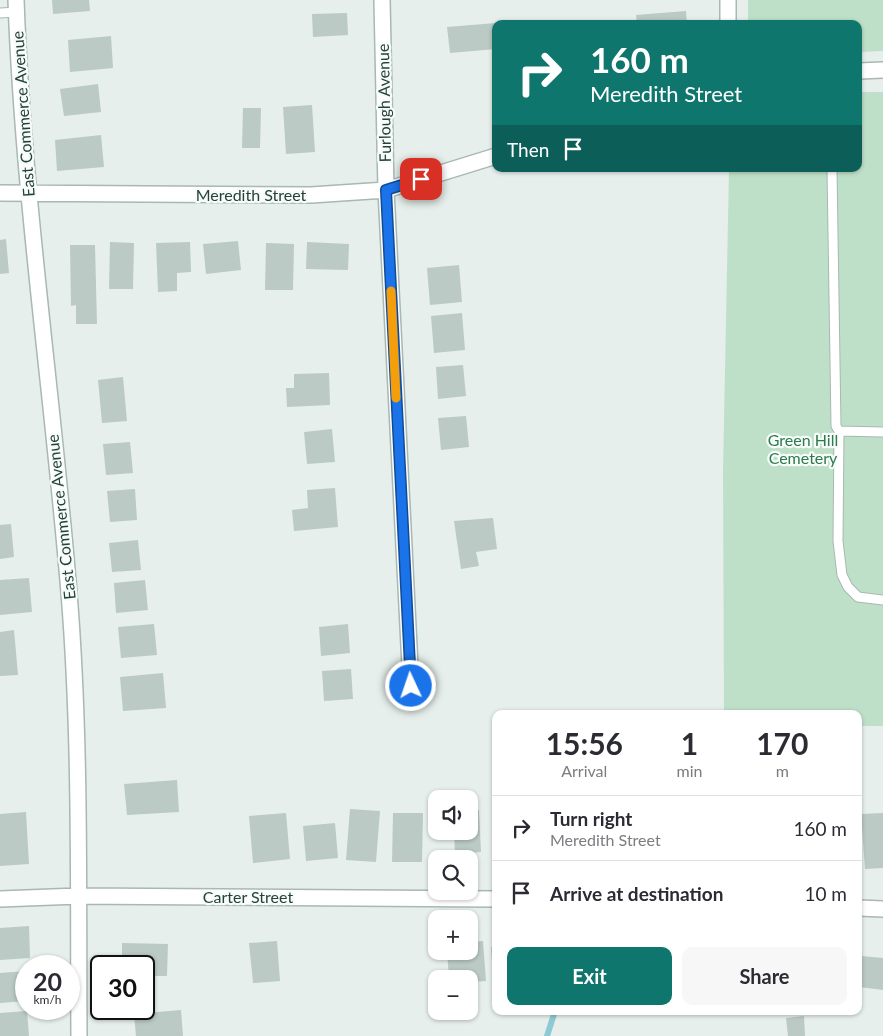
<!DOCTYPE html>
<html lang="en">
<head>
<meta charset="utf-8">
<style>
  body { margin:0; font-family:Lato,sans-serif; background:#f7f7f7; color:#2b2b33; height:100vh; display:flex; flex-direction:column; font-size:19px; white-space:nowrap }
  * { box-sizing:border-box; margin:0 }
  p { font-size:16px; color:#7c7c81 }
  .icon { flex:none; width:28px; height:28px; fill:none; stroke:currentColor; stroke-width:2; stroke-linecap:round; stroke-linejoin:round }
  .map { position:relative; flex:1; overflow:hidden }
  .drawer { position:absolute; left:492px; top:710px; width:370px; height:305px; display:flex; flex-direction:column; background:#fff; border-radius:10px; box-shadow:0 1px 4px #0004 }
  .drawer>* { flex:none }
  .banner { position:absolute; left:492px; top:20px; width:370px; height:152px; border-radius:10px; box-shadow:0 1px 4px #0004; background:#0f766e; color:#fff; overflow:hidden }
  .tools { position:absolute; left:428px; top:790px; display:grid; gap:10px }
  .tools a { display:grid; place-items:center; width:50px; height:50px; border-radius:10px; background:#fff; box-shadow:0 1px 4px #0004; font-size:25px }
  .speed { position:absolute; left:15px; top:955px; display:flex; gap:10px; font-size:25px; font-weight:700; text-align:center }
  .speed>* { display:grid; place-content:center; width:65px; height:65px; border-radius:50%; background:#fff; box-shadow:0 1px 4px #0004; line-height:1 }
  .speed small { font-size:12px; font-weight:400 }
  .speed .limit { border:2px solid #111; border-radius:8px; background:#fff; color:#111 }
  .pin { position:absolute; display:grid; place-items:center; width:42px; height:42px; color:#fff; margin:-21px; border-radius:10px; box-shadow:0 2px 8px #0006 }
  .me { position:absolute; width:55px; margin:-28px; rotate:357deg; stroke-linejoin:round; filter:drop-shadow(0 0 4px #0008) }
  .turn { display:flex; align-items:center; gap:18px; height:105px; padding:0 15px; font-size:22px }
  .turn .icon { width:65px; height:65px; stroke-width:2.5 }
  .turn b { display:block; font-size:35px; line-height:42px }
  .then { display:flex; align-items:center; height:48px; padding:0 15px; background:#0003; gap:10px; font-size:19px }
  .eta { display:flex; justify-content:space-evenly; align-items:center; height:85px; text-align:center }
  .eta b { font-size:30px; font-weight:700; line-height:35px }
  .action { display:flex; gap:10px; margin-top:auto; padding:10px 15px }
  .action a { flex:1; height:58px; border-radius:10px; background:#0f766e; color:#fff; font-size:20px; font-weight:700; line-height:58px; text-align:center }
  .action a+a { background:#f7f7f7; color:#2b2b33 }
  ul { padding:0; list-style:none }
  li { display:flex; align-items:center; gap:15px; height:65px; padding:0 15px; border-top:1px solid #e1e1e2 }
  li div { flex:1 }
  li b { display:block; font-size:19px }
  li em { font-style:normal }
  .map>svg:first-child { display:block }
  .green { fill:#bfe0c8 }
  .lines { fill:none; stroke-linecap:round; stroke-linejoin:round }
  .stream { stroke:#8ec9d4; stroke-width:6 }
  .building { fill:#bbcac4 }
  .lane-casing { stroke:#a8b8b2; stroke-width:11 }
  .street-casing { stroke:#a8b8b2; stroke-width:18 }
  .lane { stroke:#fff; stroke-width:9 }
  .street { stroke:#fff; stroke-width:15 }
  .route-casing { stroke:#114b97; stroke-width:12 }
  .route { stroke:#1a73e8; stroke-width:9 }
  .slow { stroke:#f59e0b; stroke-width:9 }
  .labels { text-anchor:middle; stroke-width:4.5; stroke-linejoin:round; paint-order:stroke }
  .street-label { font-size:16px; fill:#24423a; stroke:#f7fbf9 }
  .park-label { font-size:16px; fill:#2d7a4b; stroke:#f7fbf9 }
</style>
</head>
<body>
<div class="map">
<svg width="883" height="1036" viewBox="0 0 883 1036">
  <rect width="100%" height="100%" fill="#e6efeb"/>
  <path class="green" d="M748,0h135v51l-24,1v-28h-111z
    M859,92h24v634h-24v-12h-135l-1,-243 6,-302h130z"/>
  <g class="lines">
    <path class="stream" d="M547,1036l8,-25"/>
  </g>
  <path class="building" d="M52,0h37l1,11 -37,3z
    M686,11l1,13h-50l-1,-9z
    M347,13l1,22 -35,2 -1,-23z
    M496,23v26l-46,4 -3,-26z
    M111,36l2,32 -43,4 -2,-32z
    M98,84l3,28 -37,4 -4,-27z
    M312,105l3,47 -29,2 -3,-47z
    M243,108h18l-1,40h-18z
    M101,135l3,32 -47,4 -2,-31z
    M6,239l3,34 -9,1v-34z
    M238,241l3,29 -35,4 -3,-30z
    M110,242l24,1 -1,46h-24z
    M190,242l1,30 -14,1v18l-19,1 -2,-49z
    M307,242l42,2 -1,26 -42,-1z
    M266,243l28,1 -1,46h-28z
    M70,245h25l2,79h-21v-19l-5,1z
    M459,265l3,37 -32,3 -3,-37z
    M462,313l3,37 -31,3 -3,-37z
    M463,365l3,31 -28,3 -2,-32z
    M329,373l1,32 -43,2 -1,-19h8v-14z
    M123,377l4,44 -25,2 -4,-43z
    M466,416l3,31 -28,3 -3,-32z
    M332,429l3,33 -28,2 -3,-32z
    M130,442l3,31 -27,2 -3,-31z
    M335,488l3,39 -44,4 -2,-21 16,-2 -1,-18z
    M135,489l2,31 -27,2 -3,-31z
    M493,518l4,31 -21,3 3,14 -18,3 -7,-48z
    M11,524l3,33 -14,2v-34z
    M138,540l3,30 -29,2 -3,-29z
    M29,578l3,34 -32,3v-35z
    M145,580l3,30 -32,3 -2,-30z
    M154,624l3,31 -36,3 -3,-31z
    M348,624l2,29 -29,3 -2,-29z
    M14,630l4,45 -18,1v-44z
    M351,669l2,30 -29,2 -2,-30z
    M163,673l3,35 -43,3 -3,-34z
    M177,780l2,32 -52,3 -3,-31z
    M350,809l30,2 -4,51 -30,-2z
    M479,810l2,42 -26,2 -1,-23h15v-20z
    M26,812l3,52 -29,2v-52z
    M286,813l4,46 -37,4 -4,-47z
    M393,813h30l-1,49h-30z
    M883,813v55l-18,1 -4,-55z
    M335,823l3,35 -32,3 -3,-35z
    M29,926l1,32 -30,2v-32z
    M277,941l3,40 -27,2 -4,-40z
    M483,941l3,40 -17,1v-3h-20l-2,-28h22v-9z
    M122,943l46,1 -1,32h-23v-10h-22z
    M491,947h5v47h-2z
    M861,956l22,2v32l-24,-3z
    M26,971v30l-26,2v-30z
    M181,1010l2,26h-47l-2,-22z
    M27,1011l2,25h-29v-23z
    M804,1016l1,20h-17l-2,-18z"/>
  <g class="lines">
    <g class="lane-casing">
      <path id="lane" d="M0,13l17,-1
        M832,169l4,257 3,5 44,1
        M839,431l-1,110 4,34 6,12 10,10 25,3"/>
    </g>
    <g class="street-casing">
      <path id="street" d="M16,0c7,198 37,395 53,593 12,147 9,295 10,443
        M382,0l4,190 25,496
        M728,0v24
        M859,71l24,-1
        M0,193l311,2 75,-5 110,-34
        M0,899l78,-3 418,3
        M859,908l24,1"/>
    </g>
    <use href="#lane" class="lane"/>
    <use href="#street" class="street"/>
  </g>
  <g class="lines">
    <g class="route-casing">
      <path id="route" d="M411,686l-25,-496 35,-11"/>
    </g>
    <use href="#route" class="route"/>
    <path class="slow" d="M391,291l5,107"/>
  </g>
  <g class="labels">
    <g class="street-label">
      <text transform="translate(384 103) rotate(-91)" y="6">Furlough Avenue</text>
      <text transform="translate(23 114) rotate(-94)" y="6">East Commerce Avenue</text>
      <text x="251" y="201">Meredith Street</text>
      <text transform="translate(61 517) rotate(-96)" y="6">East Commerce Avenue</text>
      <text x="248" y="903">Carter Street</text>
    </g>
    <g class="park-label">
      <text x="803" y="446">Green Hill<tspan x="803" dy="18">Cemetery</tspan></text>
    </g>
  </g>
</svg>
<div class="tools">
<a><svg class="icon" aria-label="sound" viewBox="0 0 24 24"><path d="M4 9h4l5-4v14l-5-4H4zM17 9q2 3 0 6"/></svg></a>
<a><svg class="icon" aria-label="search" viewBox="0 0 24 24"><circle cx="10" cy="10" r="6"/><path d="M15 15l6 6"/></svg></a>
<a>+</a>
<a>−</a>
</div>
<div class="speed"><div>20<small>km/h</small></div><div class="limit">30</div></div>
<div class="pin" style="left:421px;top:179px;background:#d93025"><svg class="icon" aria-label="arrive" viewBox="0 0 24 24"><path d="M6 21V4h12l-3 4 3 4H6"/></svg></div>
<svg class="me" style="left:411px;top:686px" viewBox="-20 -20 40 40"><circle r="17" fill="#1a73e8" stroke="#fff" stroke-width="3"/><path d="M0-11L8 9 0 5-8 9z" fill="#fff"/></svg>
<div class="banner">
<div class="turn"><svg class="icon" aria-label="right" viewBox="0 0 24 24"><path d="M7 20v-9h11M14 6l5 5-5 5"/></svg><div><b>160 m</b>Meredith Street</div></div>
<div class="then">Then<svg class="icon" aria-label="arrive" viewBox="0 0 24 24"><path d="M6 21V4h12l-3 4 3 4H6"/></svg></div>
</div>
<section class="drawer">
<div class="eta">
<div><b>15:56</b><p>Arrival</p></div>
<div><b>1</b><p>min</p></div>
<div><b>170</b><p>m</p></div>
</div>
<ul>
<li><svg class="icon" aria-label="right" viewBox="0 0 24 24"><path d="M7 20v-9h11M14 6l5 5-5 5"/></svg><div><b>Turn right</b><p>Meredith Street</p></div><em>160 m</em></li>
<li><svg class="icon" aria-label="arrive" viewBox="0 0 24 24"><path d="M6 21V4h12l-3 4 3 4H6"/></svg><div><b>Arrive at destination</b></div><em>10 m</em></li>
</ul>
<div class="action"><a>Exit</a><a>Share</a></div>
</section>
</div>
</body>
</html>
